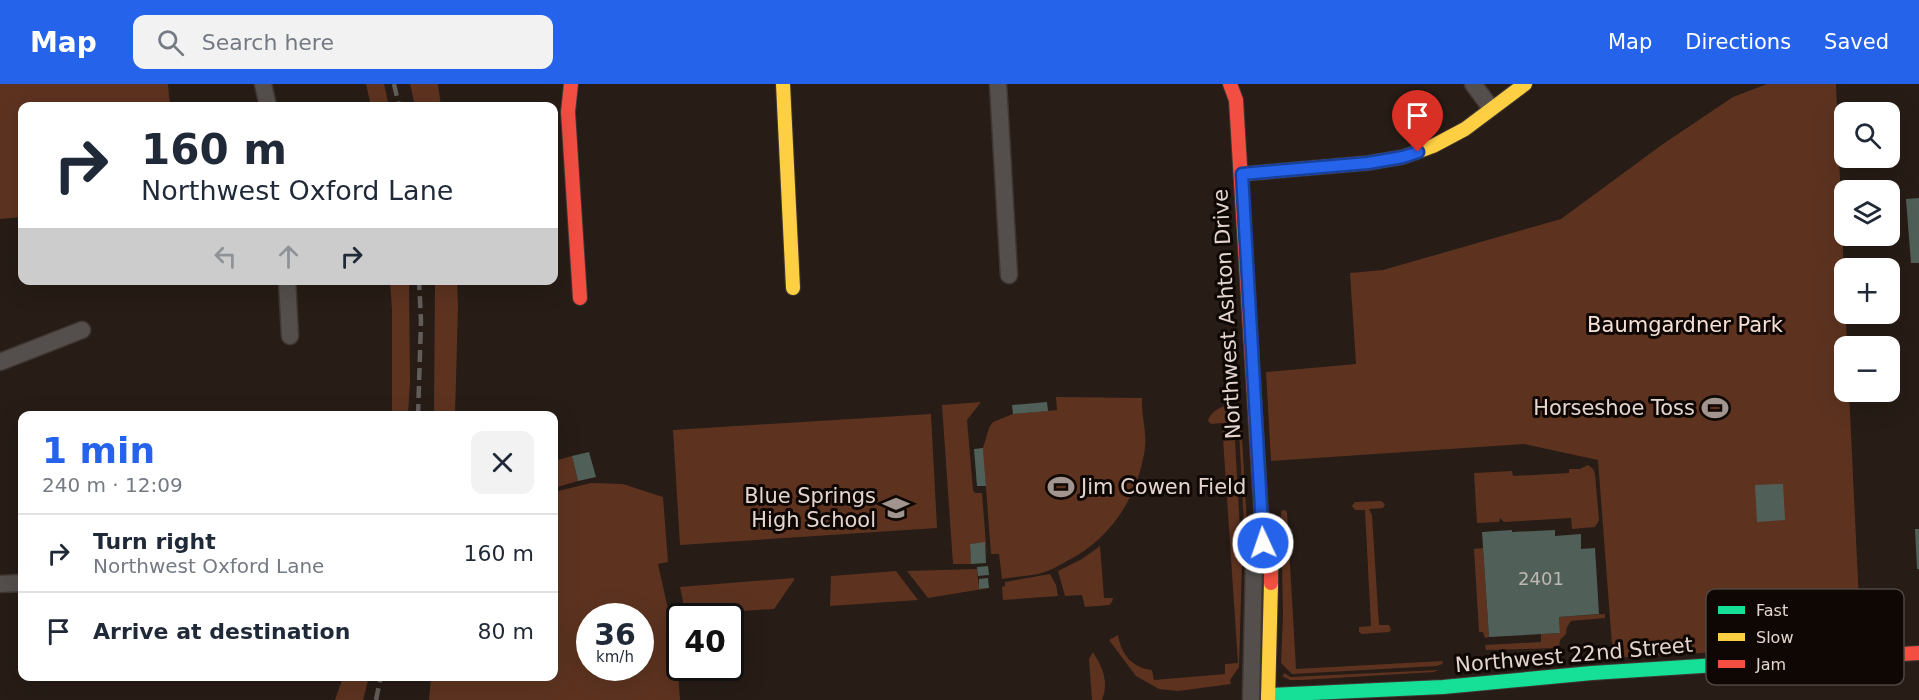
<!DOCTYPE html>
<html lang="en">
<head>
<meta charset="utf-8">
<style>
  body { margin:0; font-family:"DejaVu Sans",sans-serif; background:#f2f2f3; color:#1f2937; height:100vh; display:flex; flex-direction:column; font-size:22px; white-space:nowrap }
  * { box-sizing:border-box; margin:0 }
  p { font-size:20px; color:#747a83 }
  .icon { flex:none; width:33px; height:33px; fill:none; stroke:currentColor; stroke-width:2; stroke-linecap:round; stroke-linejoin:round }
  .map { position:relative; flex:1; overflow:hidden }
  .drawer { position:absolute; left:18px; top:327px; width:540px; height:270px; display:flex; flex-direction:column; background:#fff; border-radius:12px; box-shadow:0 6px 24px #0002 }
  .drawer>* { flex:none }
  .guide { position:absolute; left:18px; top:18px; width:540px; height:183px; border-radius:12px; box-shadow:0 6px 24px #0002; background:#fff; color:#1f2937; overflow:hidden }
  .controls { position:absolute; left:1834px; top:18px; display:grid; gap:12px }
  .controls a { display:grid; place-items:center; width:66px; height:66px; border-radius:12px; background:#fff; box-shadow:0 6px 24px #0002; font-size:30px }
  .speed { position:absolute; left:576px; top:519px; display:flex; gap:12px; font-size:30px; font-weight:700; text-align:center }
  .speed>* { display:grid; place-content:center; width:78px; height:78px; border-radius:50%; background:#fff; box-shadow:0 6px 24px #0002; line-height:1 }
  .speed small { font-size:15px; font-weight:400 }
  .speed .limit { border:3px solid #111; border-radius:9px; background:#fff; color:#111 }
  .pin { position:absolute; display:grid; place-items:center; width:51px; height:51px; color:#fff; margin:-62px -26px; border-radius:50% 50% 50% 0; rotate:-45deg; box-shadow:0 0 6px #0007 }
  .pin .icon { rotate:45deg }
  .me { position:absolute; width:66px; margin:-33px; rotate:357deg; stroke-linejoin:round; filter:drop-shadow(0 0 4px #0008) }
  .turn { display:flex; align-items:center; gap:21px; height:126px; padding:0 24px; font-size:27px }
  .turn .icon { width:78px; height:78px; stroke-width:2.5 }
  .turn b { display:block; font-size:42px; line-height:51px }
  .lanes { display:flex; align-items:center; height:57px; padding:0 24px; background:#0003; justify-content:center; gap:30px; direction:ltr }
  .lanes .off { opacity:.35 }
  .round { display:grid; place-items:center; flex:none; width:63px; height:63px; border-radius:12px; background:#f2f2f3 }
  .summary { display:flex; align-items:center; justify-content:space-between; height:102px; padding:0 24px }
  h1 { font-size:36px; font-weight:700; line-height:45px; color:#2563eb }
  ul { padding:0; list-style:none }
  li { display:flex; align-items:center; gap:18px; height:78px; padding:0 24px; border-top:2px solid #e0e1e3 }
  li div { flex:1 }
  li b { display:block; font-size:22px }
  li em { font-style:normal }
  header { display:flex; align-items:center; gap:36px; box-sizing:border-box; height:84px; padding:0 30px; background:#2563eb; color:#fff }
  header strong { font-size:28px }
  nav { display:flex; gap:33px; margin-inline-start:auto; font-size:21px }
  .search { width:420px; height:54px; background:#f2f2f3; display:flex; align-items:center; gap:15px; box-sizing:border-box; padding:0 21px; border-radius:12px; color:#747a83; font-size:22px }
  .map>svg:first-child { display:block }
  .green { fill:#5d3320; fill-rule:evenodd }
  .building { fill:#506059 }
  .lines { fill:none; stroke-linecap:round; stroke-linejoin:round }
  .street-casing { stroke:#403732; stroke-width:19 }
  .fast-casing { stroke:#403732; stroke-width:16 }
  .slow-casing { stroke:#403732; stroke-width:16 }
  .jam-casing { stroke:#403732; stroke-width:16 }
  .street { stroke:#544f4c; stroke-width:16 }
  .fast { stroke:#16e098; stroke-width:14 }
  .slow { stroke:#ffcf43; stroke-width:14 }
  .jam { stroke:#f24e42; stroke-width:14 }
  .rail { stroke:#635d5a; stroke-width:4.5; stroke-dasharray:12 6; stroke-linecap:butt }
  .route-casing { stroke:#184099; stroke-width:15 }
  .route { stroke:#2563eb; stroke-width:10 }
  .labels { text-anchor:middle; stroke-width:6; stroke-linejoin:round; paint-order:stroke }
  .number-label { font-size:18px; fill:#bfb8b2 }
  .street-label { font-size:21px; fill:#e4d5cf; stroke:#0f0704 }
  .park-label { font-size:21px; fill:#f5e0d6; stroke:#0f0704 }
  .poi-label { font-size:21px; fill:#e4d5cf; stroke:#0f0704; text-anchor:end }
  .key { fill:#0f0704; stroke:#4f4541; stroke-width:1.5 }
  .key-label { font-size:16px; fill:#e4d5cf }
</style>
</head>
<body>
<header>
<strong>Map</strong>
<div class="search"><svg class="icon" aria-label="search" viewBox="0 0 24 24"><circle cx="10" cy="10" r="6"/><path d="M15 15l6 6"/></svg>Search here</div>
<nav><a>Map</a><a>Directions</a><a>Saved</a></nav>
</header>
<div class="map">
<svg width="1919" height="616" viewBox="0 0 1919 616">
  <rect width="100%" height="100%" fill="#271c16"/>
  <path class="green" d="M0,0h168l2,22h-148v111l-22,2z
    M366,0h18l5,22h-18z
    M410,0h28l3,22h-26z
    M1767,0h69l11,262h-2v46h4l12,252 -248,14 -15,-198 -74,-16 -253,17 -5,-89 90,-8 -6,-91 33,-3 178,-51 102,-75 70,-47z
    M390,197h19l1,102 -2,32h-16v-105z
    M435,197h22l1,26 -3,108h-21z
    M1056,313l86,1c-1,17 5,33 3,50 -7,49 -34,91 -78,113 -9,5 -19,11 -29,13 -11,2 -24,3 -36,5l-3,-25h-8l-8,-106 6,-20 4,-6 20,-8 44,-4z
    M981,318l-14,18 6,70 2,3h7l5,64 -2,-14 -15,1 1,20h-18l-11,-159z
    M1228,321l5,1 9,158 -3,103 -9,13 1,4 -53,7 -19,-2 -23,-13 -27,-36 9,-5c3,19 14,33 34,35l2,10 71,-6v-10l13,-1 -16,-240 -11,1 -3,-3c2,-9 12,-14 20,-16z
    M1238,325l3,10 8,141 -3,8z
    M931,330l6,114 -257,17 -7,-115z
    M572,372l6,25 -24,7v-27z
    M1588,381l5,4 2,5 4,46 -4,7 -23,2 -1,-11 -67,4 -4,-4 -1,4 -22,1 -3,-50 38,-2 1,5 56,-3v-4h11z
    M591,399l32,1 40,13 5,65 -10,2 18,81 4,55h-251l2,-23 123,-1v-184zM590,532h50v52h-50z
    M1381,417l4,3 -2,4 -14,1 3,6 7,110h10l2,5 -2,2 -27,2 -3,-2v-5l12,-1 -6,-116h-10l-3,-4 3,-4z
    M1285,426l2,2 9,157 147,-8 -1,3 -5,2 -145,8 -11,-11 2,-47 -2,-105z
    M1100,462l4,52h9l-1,4 -3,3 -24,2 -3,-12 -17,1 -7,-25 24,-12z
    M1483,464l6,89 -4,1 -2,-6h-4l-5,-83z
    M977,485l2,20 10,-1 -61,10 -21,-27z
    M896,487l22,29 -88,6 1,-30z
    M1050,490l6,11 2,11 -55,4 -1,-13 3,-1v-4z
    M794,494v2l-20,29 -81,5 -7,2 -6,-29z
    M1605,530v4l-34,3 -4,6 -1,7 -6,6 -1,8 -73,2 -1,-5 56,-3v-8l19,-1 -1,-16z
    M1093,568c10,16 16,30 9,48h-10l-3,-41z
    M1439,586l-5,2 -132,8h-12l-8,-4 3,-3 5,4z
    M343,593h26l-6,23h-28z"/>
  <path class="building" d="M1919,114v65h-8l-5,-64z
    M1047,318l1,9 -35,3 -1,-9z
    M983,364l3,38h-9l-3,-37z
    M589,368l7,25 -18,4 -6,-25z
    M1783,400l2,36 -28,2 -2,-37z
    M1915,445h4v40h-2z
    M1512,446v2l43,-2v6l26,-2v15l14,-1 4,66 -40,3 1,16 -71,4 -7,-105z
    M985,458l1,21 -15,1 -1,-20z
    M988,482l1,9 -11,1 -1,-9z
    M988,494l1,10 -10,1v-10z
    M676,561h4v23h3v5l-5,1z"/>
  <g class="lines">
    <g class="street-casing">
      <path id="street" d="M263,0l5,22
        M998,0l11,191
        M1473,0l18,24
        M287,196l3,56
        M0,278l82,-32
        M0,500l22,-1
        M1251,616l3,-140 9,-17"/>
    </g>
    <g class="fast-casing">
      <path id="fast" d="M1268,611l175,-8 149,-14 125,-8"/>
    </g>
    <g class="slow-casing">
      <path id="slow" d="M783,0l10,204
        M1242,90l126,-11 35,-6 30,-11 32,-17 60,-45
        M1268,616l3,-117"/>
    </g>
    <g class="jam-casing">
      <path id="jam" d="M571,0l-3,28 12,186
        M1230,0l6,16 27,443 8,18v22
        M1717,581l202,-12"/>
    </g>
    <use href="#street" class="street"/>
    <use href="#fast" class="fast"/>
    <use href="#slow" class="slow"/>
    <use href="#jam" class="jam"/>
    <path class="rail" d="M394,0l5,22
      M418,332l3,-95 -2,-41
      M376,616l5,-24"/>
  </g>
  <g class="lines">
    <g class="route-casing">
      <path id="route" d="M1263,459l-21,-369 126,-11 35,-6 15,-5"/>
    </g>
    <use href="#route" class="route"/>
  </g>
  <defs>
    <g id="stadium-bare" transform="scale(2.07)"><path d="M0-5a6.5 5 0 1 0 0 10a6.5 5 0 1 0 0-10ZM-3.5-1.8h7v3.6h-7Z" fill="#a2948e" stroke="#0f0704" stroke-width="2.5" paint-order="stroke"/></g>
    <g id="school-bare" transform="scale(2.07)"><path d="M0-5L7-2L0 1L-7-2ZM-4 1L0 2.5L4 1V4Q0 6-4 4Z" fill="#a2948e" stroke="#0f0704" stroke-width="2.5" paint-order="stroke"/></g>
  </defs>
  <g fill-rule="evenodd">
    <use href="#stadium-bare" x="1715" y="324"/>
    <use href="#stadium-bare" x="1061" y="403"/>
    <use href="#school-bare" x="896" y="424"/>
  </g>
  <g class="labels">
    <g class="number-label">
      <text x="1541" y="501">2401</text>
    </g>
    <g class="street-label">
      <text transform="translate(1227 230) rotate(-93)" y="7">Northwest Ashton Drive</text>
      <text transform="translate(1574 571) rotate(-5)" y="7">Northwest 22nd Street</text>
    </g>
    <g class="park-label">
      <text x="1685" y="248">Baumgardner Park</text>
    </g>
    <g class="poi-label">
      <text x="1695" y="331">Horseshoe Toss</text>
      <text x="1081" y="410" text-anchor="start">Jim Cowen Field</text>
      <text x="876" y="419">Blue Springs<tspan x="876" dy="24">High School</tspan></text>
    </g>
  </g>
  <rect x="1706" y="505" width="198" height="96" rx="9" class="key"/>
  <rect x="1718" y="522" width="27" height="8" fill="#16e098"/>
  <rect x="1718" y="549" width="27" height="8" fill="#ffcf43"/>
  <rect x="1718" y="576" width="27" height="8" fill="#f24e42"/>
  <g class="key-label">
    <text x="1756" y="532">Fast</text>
    <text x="1756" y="559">Slow</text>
    <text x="1756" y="586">Jam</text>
  </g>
</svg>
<div class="controls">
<a><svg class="icon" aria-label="search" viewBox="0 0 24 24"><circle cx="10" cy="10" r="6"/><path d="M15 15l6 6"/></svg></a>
<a><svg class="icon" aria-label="layers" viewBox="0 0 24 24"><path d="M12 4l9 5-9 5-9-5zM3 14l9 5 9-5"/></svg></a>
<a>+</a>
<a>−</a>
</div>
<div class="speed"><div>36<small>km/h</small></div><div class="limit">40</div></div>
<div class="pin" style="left:1418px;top:68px;background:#d93025"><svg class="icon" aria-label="arrive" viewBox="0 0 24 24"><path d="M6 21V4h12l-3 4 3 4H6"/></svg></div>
<svg class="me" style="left:1263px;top:459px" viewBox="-20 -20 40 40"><circle r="17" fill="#2563eb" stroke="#fff" stroke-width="3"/><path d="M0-11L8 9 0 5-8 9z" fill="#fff"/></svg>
<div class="guide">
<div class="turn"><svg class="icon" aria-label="right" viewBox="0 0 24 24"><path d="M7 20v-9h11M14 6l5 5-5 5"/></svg><div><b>160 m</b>Northwest Oxford Lane</div></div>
<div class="lanes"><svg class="icon off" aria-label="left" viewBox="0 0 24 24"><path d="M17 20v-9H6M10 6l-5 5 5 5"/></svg><svg class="icon off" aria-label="ahead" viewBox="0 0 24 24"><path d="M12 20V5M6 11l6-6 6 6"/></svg><svg class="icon" aria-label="right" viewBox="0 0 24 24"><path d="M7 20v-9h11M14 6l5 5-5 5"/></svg></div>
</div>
<section class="drawer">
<div class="summary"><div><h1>1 min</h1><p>240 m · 12:09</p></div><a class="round"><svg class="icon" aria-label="close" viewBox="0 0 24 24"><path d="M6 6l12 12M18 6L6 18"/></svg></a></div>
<ul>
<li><svg class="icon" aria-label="right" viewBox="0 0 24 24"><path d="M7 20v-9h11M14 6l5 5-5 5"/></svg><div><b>Turn right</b><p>Northwest Oxford Lane</p></div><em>160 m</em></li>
<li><svg class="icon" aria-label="arrive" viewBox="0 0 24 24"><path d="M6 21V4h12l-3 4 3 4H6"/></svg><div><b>Arrive at destination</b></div><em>80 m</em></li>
</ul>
</section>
</div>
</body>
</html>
